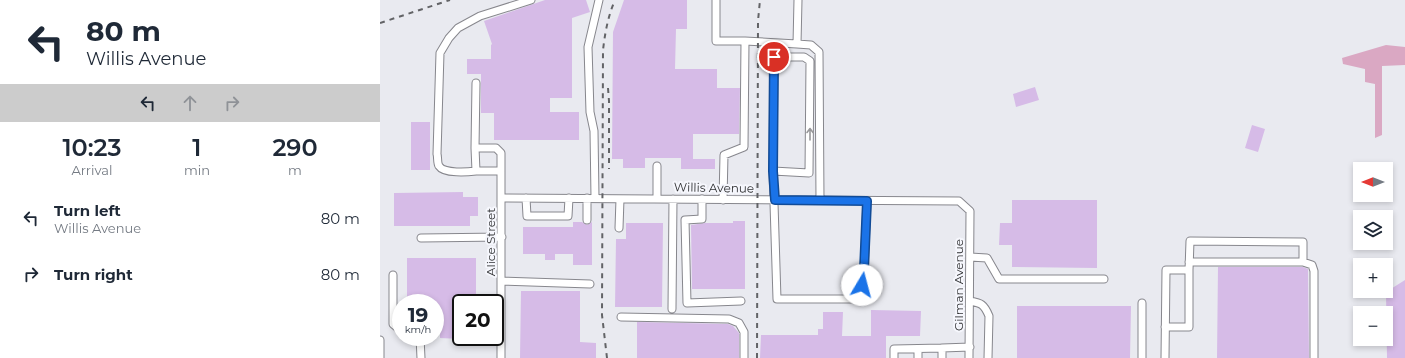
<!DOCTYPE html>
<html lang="en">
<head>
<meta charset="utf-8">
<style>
  body { margin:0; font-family:Montserrat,sans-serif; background:#f2f2f3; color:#1f2937; height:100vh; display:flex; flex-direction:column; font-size:15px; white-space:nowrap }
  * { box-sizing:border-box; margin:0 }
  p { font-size:13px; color:#747a83 }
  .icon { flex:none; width:22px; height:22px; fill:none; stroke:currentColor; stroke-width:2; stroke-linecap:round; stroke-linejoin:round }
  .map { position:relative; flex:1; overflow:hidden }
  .panel { display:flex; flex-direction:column; background:#fff; width:380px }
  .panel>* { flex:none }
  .guide { background:#fff; color:#1f2937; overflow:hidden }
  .needle { width:26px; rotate:270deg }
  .controls { position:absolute; left:973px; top:162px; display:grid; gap:8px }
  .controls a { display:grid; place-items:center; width:40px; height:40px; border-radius:0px; background:#fff; box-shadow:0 2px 6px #0003; font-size:20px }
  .speed { position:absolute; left:12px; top:294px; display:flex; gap:8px; font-size:20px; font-weight:700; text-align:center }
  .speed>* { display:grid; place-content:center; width:52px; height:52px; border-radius:50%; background:#fff; box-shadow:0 2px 6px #0003; line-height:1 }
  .speed small { font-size:10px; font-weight:400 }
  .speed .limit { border:2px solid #111; border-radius:6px; background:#fff; color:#111 }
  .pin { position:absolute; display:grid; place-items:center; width:34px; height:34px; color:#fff; margin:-17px; border:2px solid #fff; border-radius:50%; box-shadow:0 1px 4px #0007 }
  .me { position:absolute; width:44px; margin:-22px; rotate:8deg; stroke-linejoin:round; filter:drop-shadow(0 0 3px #0008) }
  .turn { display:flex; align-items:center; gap:14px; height:84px; padding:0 20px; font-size:18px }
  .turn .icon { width:52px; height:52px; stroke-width:2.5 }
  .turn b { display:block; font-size:28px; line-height:34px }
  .lanes { display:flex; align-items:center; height:38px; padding:0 20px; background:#0003; justify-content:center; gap:20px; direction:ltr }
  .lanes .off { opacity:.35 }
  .eta { display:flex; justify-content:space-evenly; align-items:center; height:68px; text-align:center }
  .eta b { font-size:24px; font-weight:600; line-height:28px }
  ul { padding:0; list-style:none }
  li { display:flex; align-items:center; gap:12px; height:56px; padding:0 20px }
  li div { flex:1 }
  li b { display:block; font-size:15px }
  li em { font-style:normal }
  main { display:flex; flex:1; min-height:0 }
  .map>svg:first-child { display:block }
  .forest { fill:#daa8c3 }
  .building { fill:#d6bbe7 }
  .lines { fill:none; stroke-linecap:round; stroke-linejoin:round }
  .minor-casing { stroke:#87878d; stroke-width:9 }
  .minor { stroke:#fff; stroke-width:7 }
  .rail { stroke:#626366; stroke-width:2; stroke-dasharray:5 5; stroke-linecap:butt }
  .oneway { stroke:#98989a }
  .route-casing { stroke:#114b97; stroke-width:10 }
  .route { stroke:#1a73e8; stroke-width:7 }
  .labels { text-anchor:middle; stroke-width:4; stroke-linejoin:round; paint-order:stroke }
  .street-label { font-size:12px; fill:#313234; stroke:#f6f7fd }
</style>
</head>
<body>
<main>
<section class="panel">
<div class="guide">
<div class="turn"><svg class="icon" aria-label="left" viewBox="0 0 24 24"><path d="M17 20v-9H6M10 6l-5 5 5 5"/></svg><div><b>80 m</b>Willis Avenue</div></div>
<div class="lanes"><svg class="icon" aria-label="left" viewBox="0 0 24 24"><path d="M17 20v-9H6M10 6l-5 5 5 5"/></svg><svg class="icon off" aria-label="ahead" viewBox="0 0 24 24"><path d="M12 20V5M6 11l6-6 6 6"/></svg><svg class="icon off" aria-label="right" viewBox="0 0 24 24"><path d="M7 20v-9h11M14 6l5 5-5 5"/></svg></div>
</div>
<div class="eta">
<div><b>10:23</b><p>Arrival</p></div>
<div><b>1</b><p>min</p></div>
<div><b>290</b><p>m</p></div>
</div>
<ul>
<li><svg class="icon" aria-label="left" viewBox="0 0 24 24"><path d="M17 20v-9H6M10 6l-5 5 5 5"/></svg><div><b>Turn left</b><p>Willis Avenue</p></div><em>80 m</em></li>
<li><svg class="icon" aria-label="right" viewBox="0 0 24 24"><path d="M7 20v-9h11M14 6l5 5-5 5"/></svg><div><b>Turn right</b></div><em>80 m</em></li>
</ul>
</section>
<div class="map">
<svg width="1025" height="358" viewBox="0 0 1025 358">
  <rect width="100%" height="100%" fill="#e9eaf0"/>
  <path class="forest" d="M1006,45l19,2v18l-23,1v69l-7,3v-54l-10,-2v-13l-22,-5 -1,-6z"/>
  <path class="building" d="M165,0h41l4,12 -18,6v80h-22v14h29v28h-85v-27h-13v-39h-14v-15h24v-14l1,-1 -8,-23z
    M244,0h63v29h-11l-1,40h42v19h23l-1,46h-46v25h22v10h-34v-11h-36v10h-22v-9h-11l1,-127z
    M655,87l4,13 -23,7 -3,-13z
    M31,122h19v48h-19z
    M872,125l13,4 -7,23 -13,-4z
    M83,192v5h15v19h-8v10h-76v-33z
    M632,200h85v68l-85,-1v-22h-13l1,-22h12z
    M353,221h12v68h-53l-1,-64 14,-2h28z
    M193,222h9l5,3 5,-3v43h-19v-11h-18v6h-10v-6h-22v-27h50z
    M246,223h37l-1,84h-47l1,-68h10z
    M27,258h69v45h-15v36l-21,-1v-9h-2v-14h-3v-12h-28z
    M838,267h85l5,2 1,89h-92z
    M1025,280v78h-18l-1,-66z
    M141,291h59v51l16,1v15h-76z
    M637,306h114l-1,52h-113z
    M491,310l50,1 -1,25h-34v22h-126l1,-23h57v-6h5v-17h20l-1,24h29z
    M257,322l91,2 5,2 6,7v25h-102z"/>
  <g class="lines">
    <g class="minor-casing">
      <path id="minor" d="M336,0v41h29l-1,106 -20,8 -1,45
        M365,41l52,3 1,-44
        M417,44l14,1 8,7 1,148
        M96,83l-1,65h21l5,5v205
        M95,148l1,23h25
        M277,166v33
        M96,171c-8,1 -32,3 -37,-5 -2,-3 -1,-9 -2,-12l3,-101 9,-15 9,-10 22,-12 51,-16
        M393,171l36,2 1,-112 -6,-4h-30l-1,114 4,128h82l5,-28 3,-70
        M122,198l457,3 11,10 -1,147
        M146,198l1,18h41l1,-18
        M207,198v22
        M215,198l-1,-67 -4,-19 -2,-65 11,-47
        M322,199v20l-17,1 2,83 54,-2
        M239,228l1,-29
        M41,238l81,-1
        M590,257l17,1 12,21h105
        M923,262l9,3 2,6v87
        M13,275v49l6,5h2
        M121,281l89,3
        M590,301c11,2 14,3 19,15l-1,42
        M762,303v55
        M292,309l1,-110
        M241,317l108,2 10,4 5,9v26
        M785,327h24v-57
        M40,337l1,21
        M0,340v18
        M514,358v-9l48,-1
        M538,358v-9
        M562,358v-10l28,-1
        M785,358l1,-88h23l1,-29 113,1v20h-114"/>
    </g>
    <use href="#minor" class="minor"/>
    <path class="rail" d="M0,23l70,-23
      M228,88l1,13v68
      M227,358l-5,-43 1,-265c2,-17 5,-34 12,-50
      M377,358l1,-337 2,-21"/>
  </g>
  <defs><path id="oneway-shaft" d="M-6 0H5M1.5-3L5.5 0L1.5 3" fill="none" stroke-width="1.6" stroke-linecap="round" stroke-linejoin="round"/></defs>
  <use class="oneway" href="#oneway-shaft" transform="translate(430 134) rotate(-90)"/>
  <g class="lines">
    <g class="route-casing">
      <path id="route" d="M394,57l-1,114 2,29 92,1 -3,69 -2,15"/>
    </g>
    <use href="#route" class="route"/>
  </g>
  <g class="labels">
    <g class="street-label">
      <text transform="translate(334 188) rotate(1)" y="4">Willis Avenue</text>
      <text transform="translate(111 242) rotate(-90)" y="4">Alice Street</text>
      <text transform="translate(579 285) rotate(-90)" y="4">Gilman Avenue</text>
    </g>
  </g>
</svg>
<div class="controls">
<a><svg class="needle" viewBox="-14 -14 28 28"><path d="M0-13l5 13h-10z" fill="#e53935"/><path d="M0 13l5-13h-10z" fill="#747a83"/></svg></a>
<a><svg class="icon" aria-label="layers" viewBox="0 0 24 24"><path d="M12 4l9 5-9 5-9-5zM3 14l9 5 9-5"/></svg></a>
<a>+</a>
<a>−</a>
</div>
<div class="speed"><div>19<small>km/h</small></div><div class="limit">20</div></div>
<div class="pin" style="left:394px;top:57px;background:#d93025"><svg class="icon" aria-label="arrive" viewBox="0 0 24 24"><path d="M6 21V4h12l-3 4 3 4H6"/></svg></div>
<svg class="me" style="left:482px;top:285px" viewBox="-20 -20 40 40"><circle r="19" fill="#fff"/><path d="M0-13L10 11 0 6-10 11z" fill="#1a73e8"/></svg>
</div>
</main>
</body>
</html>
